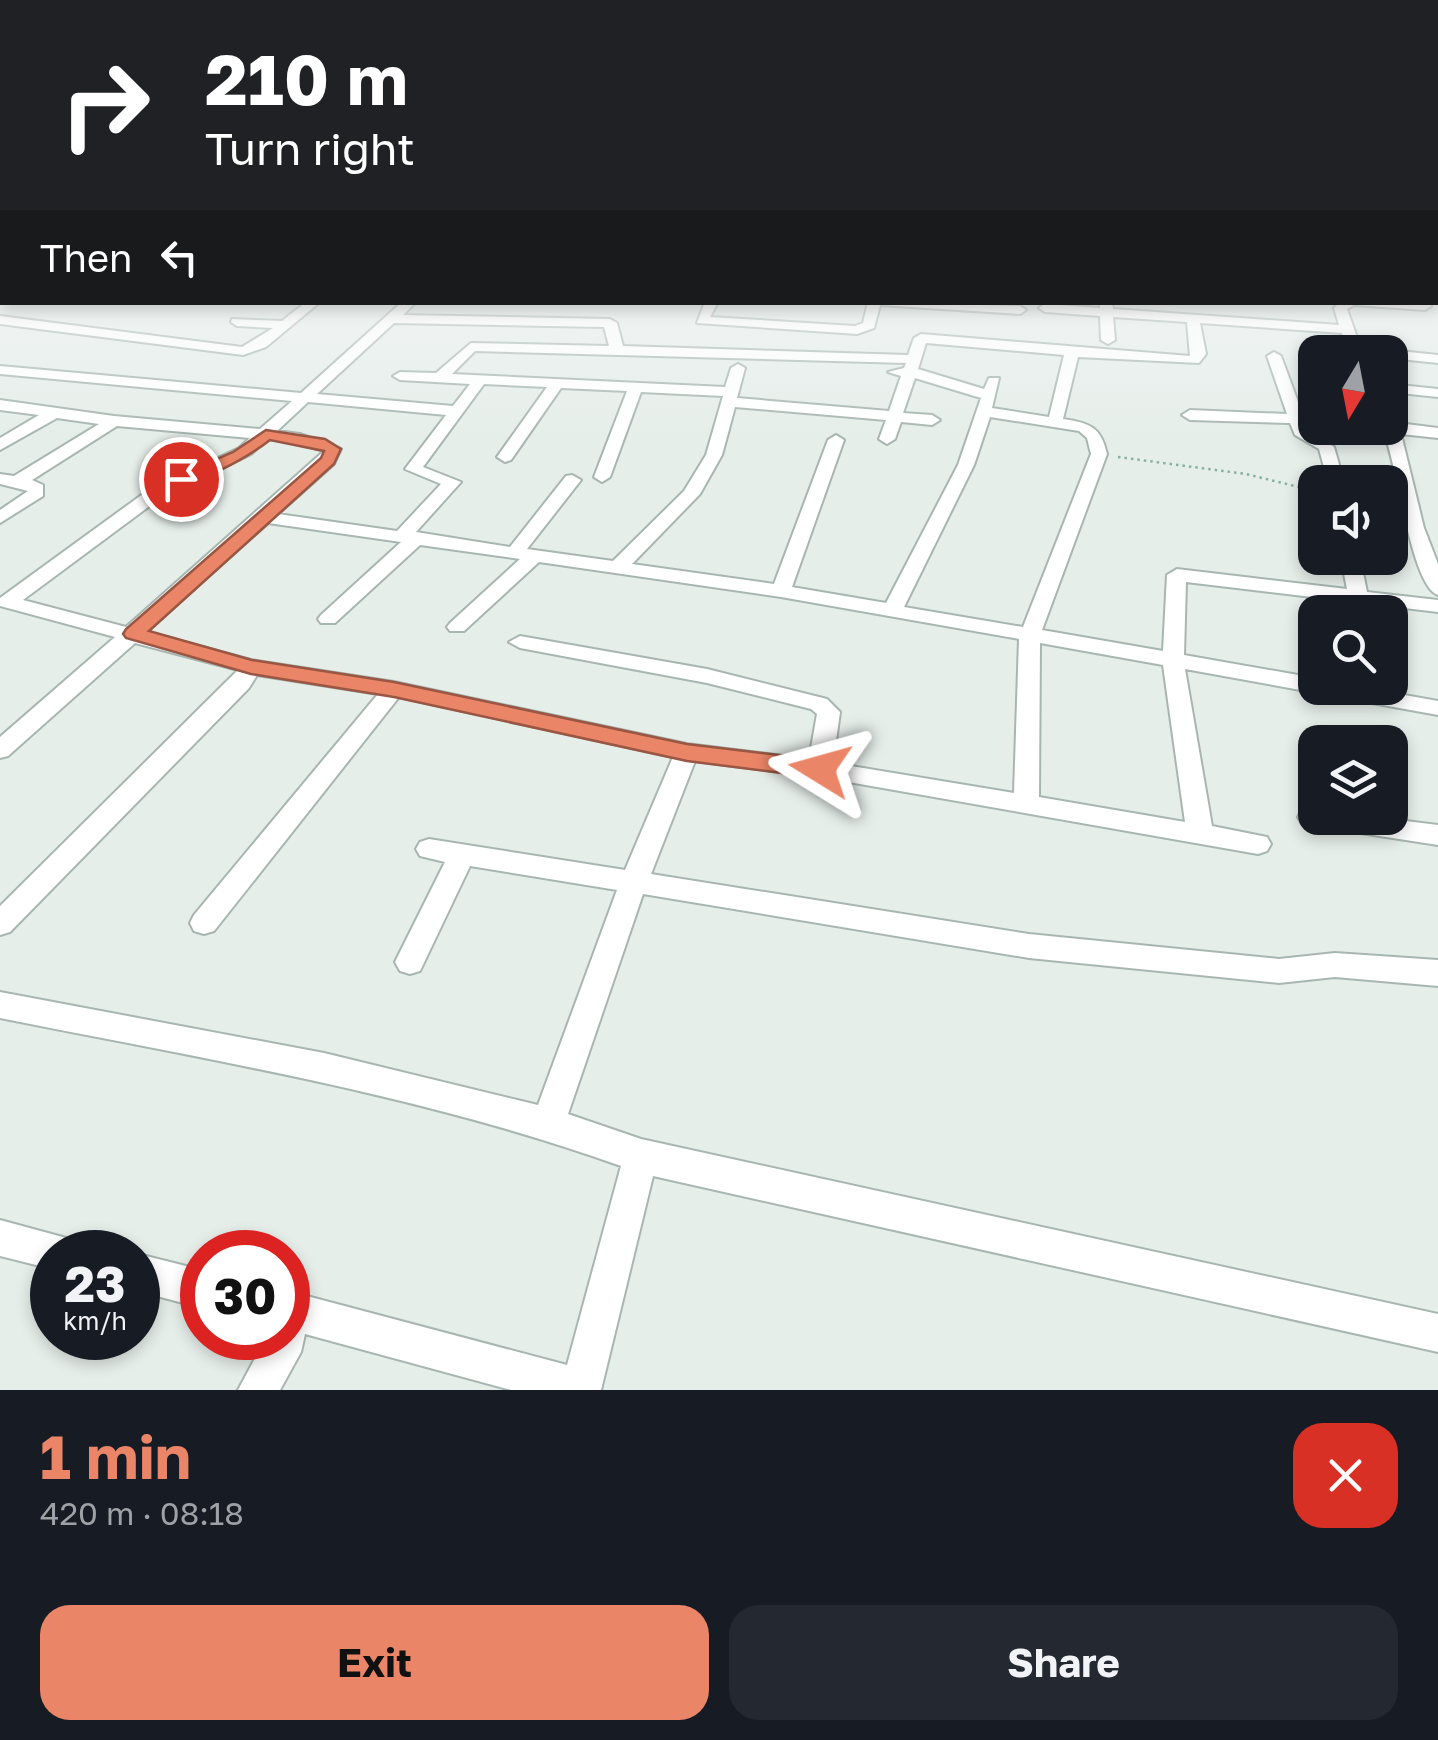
<!DOCTYPE html>
<html lang="en">
<head>
<meta charset="utf-8">
<style>
  body { margin:0; font-family:"Golos Text",sans-serif; background:#242831; color:#f1f3f6; height:100vh; display:flex; flex-direction:column; font-size:38px; white-space:nowrap }
  * { box-sizing:border-box; margin:0 }
  p { font-size:32px; color:#9ea1a6 }
  .icon { flex:none; width:55px; height:55px; fill:none; stroke:currentColor; stroke-width:2; stroke-linecap:round; stroke-linejoin:round }
  .map { position:relative; height:1390px; overflow:hidden }
  .sheet { display:flex; flex-direction:column; background:#171b24; flex:1 }
  .sheet>* { flex:none }
  .top-card { position:absolute; left:0px; top:0px; width:1440px; height:305px; box-shadow:0 5px 15px #0003; background:#202124; color:#fff; overflow:hidden }
  .needle { width:65px; rotate:190deg }
  .tools { position:absolute; left:1298px; top:335px; display:grid; gap:20px }
  .tools a { display:grid; place-items:center; width:110px; height:110px; border-radius:20px; background:#171b24; box-shadow:0 5px 15px #0003; font-size:50px }
  .speed { position:absolute; left:30px; top:1230px; display:flex; gap:20px; font-size:50px; font-weight:700; text-align:center }
  .speed>* { display:grid; place-content:center; width:130px; height:130px; border-radius:50%; background:#171b24; box-shadow:0 5px 15px #0003; line-height:1 }
  .speed small { font-size:25px; font-weight:400 }
  .speed .limit { border:15px solid #d22; background:#fff; color:#111 }
  .pin { position:absolute; display:grid; place-items:center; width:85px; height:85px; color:#fff; margin:-42px; border:5px solid #fff; border-radius:50%; box-shadow:0 2px 10px #0007 }
  .me { position:absolute; width:110px; margin:-55px; rotate:278deg; stroke-linejoin:round; filter:drop-shadow(0 0 8px #0008) }
  .turn { display:flex; align-items:center; gap:35px; height:210px; padding:0 40px; font-size:45px }
  .turn .icon { width:130px; height:130px; stroke-width:2.5 }
  .turn b { display:block; font-size:70px; line-height:85px }
  .then { display:flex; align-items:center; height:95px; padding:0 40px; background:#0003; gap:20px; font-size:38px }
  .round { display:grid; place-items:center; flex:none; width:105px; height:105px; border-radius:30px; background:#242831 }
  .overview { display:flex; align-items:center; justify-content:space-between; height:170px; padding:0 40px }
  h1 { font-size:60px; font-weight:700; line-height:75px; color:#eb8567 }
  .button { display:flex; gap:20px; margin-top:auto; padding:20px 40px }
  .button a { flex:1; height:115px; border-radius:30px; background:#eb8567; color:#111; font-size:40px; font-weight:700; line-height:115px; text-align:center }
  .button a+a { background:#242831; color:#f1f3f6 }
  .map>svg:first-child { display:block }
  .lines { fill:none; stroke-linecap:round; stroke-linejoin:round }
  .minor-casing { stroke:#a8b6b1; stroke-width:4 }
  .path { stroke:#88b0a3; stroke-width:2.5; stroke-dasharray:2.5 4; stroke-linecap:butt }
  .minor { fill:#fff; fill-rule:evenodd }
  .route { fill:#eb8567; stroke:#995643; stroke-width:2.5 }
</style>
</head>
<body>
<div class="map">
<svg width="1438" height="1390" viewBox="0 0 1438 1390">
  <rect width="100%" height="100%" fill="#e6eeea"/>
  <g class="lines">
    <g class="minor-casing">
      <path id="minor" d="M306,302h14l-54,45 -23,8 -243,-31v-8l242,31 31,-19 -36,-2 -6,-4 1,-3 50,2z
        M402,302h14l-13,13 207,4 7,4 6,23 285,9 6,-17 7,-4 269,22 -3,-34 -74,-5 2,23 -7,4 -7,-4 -1,-24 -55,-4 -6,-4 6,-4 55,4v-6h12l1,7 226,16 -5,-17 6,-6 89,1 2,3 -6,4 -71,-5 -7,4 15,43h-14l-6,-19 -142,-10 6,31 -7,9 -121,-6 -15,62c27,4 38,8 44,35l-65,176 121,21 4,-76 10,-6 170,20 -6,-31h19l7,34 71,8v12l-252,-30 -2,73 131,23v10h50l73,13v14l-253,-46 27,157 55,11 4,7 -4,7 -9,3 -438,-77 -125,-16 -44,113 378,60 250,25 56,-6 103,7v26l-103,-9 -56,6 -250,-25 -386,-64 -75,220 73,25 797,175v38l-785,-176 -52,214h-90l-206,-56 -4,18 -21,38h-42l28,-52h22v-47l279,74 54,-199c-201,-72 -412,-106 -621,-148v-26l324,61 214,52 79,-215 -147,-24 -50,105 -10,3 -10,-3 -5,-9 50,-100 -25,-6 -4,-7 4,-7 9,-3 196,31 48,-113 -274,-60 -185,234 -10,3 -10,-3 -4,-8 4,-8 184,-221 -121,-19 -8,13 -239,244 -10,3v-29l238,-236 -103,-27 -127,113 -8,2v-21l115,-100 -115,-31v-8l147,-107 92,-43 11,-10 -133,-12 -85,54 11,5v11l-43,27v-13l28,-19 -28,-7v-10l14,2 85,-52 -42,-6 -57,32v-12l39,-23 -39,-5v-10l114,16 146,13 32,-28 -292,-27v-8l301,27zM394,323l210,4 5,19 -138,-3 -35,30 -36,-1 -7,4 7,4 70,4 -17,22 -136,-12zM926,343l138,12 -15,62 -57,-9 7,-30h-10l-5,11 -66,-20zM475,351l431,12 -2,5 -16,4 13,4 -12,35 -152,-13 8,-30 -7,-4 -7,4 -6,19 -273,-13zM915,378l66,20 -23,67 -72,138 -94,-16 52,-147 -8,-5 -8,5 -54,144 -142,-20 68,-70 22,-39 13,-48 151,13 -7,19 8,5 8,-5 6,-17 31,3 8,-5 -8,-5 -29,-2zM484,384l63,3 -50,70 8,5 6,-2 50,-72 66,3 -33,86 8,5 8,-5 31,-85 82,4 -17,59 -22,36 -71,70 -86,-12 54,-69 -9,-5 -6,1 -56,71 -94,-15 45,-50 -38,-15zM308,402l138,13 -41,54 36,15 -44,47 -119,-17 56,-50 7,-15 -41,-15 -23,-3zM990,417l89,14 8,7 4,16 -68,173 -119,-20 70,-142zM267,439l25,3 32,9 -198,176 -103,-27 136,-101 92,-45zM268,523l133,19 -80,73 -3,4 3,4h14l85,-78 100,14 -70,64 -3,4 3,4h14l75,-69 242,35 238,42 -5,154 -181,-30 7,-51 -13,-13 -120,-30 -187,-33 -11,6 11,6 187,35 104,26 6,5 -8,45 -122,-15 -293,-62 -143,-22 -105,-28zM1040,643l123,22 22,157 -146,-25z
        M705,302h13l-8,15 145,9 8,-3 5,-21 152,4 6,4 -6,4 -140,-9 -6,23 -17,6 -160,-11z
        M1390,350l48,5v8l-48,-5v-6h-6z
        M1274,352l7,4 27,73 26,18 10,35h-16l-9,-33 -24,-14 -5,-12 -100,-3 -8,-5 8,-5 97,4 -20,-58z
        M1390,384l48,5v8l-48,-5z
        M1390,422l48,6v10l-37,-4 23,94 14,36v31c-28,-9 -41,-138 -56,-167h8z
        M1311,808h4v10h67l56,7v20l-136,-21 -4,-7 4,-7z
        M0,1220l70,19 5,13h-23v17l-52,-13z
        M138,1254l64,16v38l-64,-17z"/>
    </g>
    <path class="path" d="M1118,457l128,17 69,17"/>
    <use href="#minor" class="minor"/>
  </g>
  <linearGradient id="sky" x2="0" y2="1"><stop stop-color="#85bcde"/><stop offset="0.55" stop-color="#f4f7f6"/><stop offset="1" stop-color="#f4f7f6" stop-opacity="0"/></linearGradient>
  <rect width="1438" height="435" fill="url(#sky)"/>
  <path class="route" d="M266,430l59,9 16,10 -7,15 -185,167 103,29 142,22 293,62 133,16 12,9 -4,6 -8,3 -133,-17 -293,-64 -143,-23 -125,-36 -3,-4 3,-5 195,-171 3,-7 -54,-11c-18,14 -79,52 -98,39l61,-27z"/>
</svg>
<div class="tools">
<a><svg class="needle" viewBox="-14 -14 28 28"><path d="M0-13l5 13h-10z" fill="#e53935"/><path d="M0 13l5-13h-10z" fill="#9ea1a6"/></svg></a>
<a><svg class="icon" aria-label="sound" viewBox="0 0 24 24"><path d="M4 9h4l5-4v14l-5-4H4zM17 9q2 3 0 6"/></svg></a>
<a><svg class="icon" aria-label="search" viewBox="0 0 24 24"><circle cx="10" cy="10" r="6"/><path d="M15 15l6 6"/></svg></a>
<a><svg class="icon" aria-label="layers" viewBox="0 0 24 24"><path d="M12 4l9 5-9 5-9-5zM3 14l9 5 9-5"/></svg></a>
</div>
<div class="speed"><div>23<small>km/h</small></div><div class="limit">30</div></div>
<div class="pin" style="left:181px;top:479px;background:#d93025"><svg class="icon" aria-label="arrive" viewBox="0 0 24 24"><path d="M6 21V4h12l-3 4 3 4H6"/></svg></div>
<svg class="me" style="left:820px;top:769px" viewBox="-20 -20 40 40"><path d="M0-17L14 15 0 8-14 15z" fill="#eb8567" stroke="#fff" stroke-width="4"/></svg>
<div class="top-card">
<div class="turn"><svg class="icon" aria-label="right" viewBox="0 0 24 24"><path d="M7 20v-9h11M14 6l5 5-5 5"/></svg><div><b>210 m</b>Turn right</div></div>
<div class="then">Then<svg class="icon" aria-label="left" viewBox="0 0 24 24"><path d="M17 20v-9H6M10 6l-5 5 5 5"/></svg></div>
</div>
</div>
<section class="sheet">
<div class="overview"><div><h1>1 min</h1><p>420 m · 08:18</p></div><a class="round" style="background:#d93025;color:#fff"><svg class="icon" aria-label="close" viewBox="0 0 24 24"><path d="M6 6l12 12M18 6L6 18"/></svg></a></div>
<div class="button"><a>Exit</a><a>Share</a></div>
</section>
</body>
</html>
